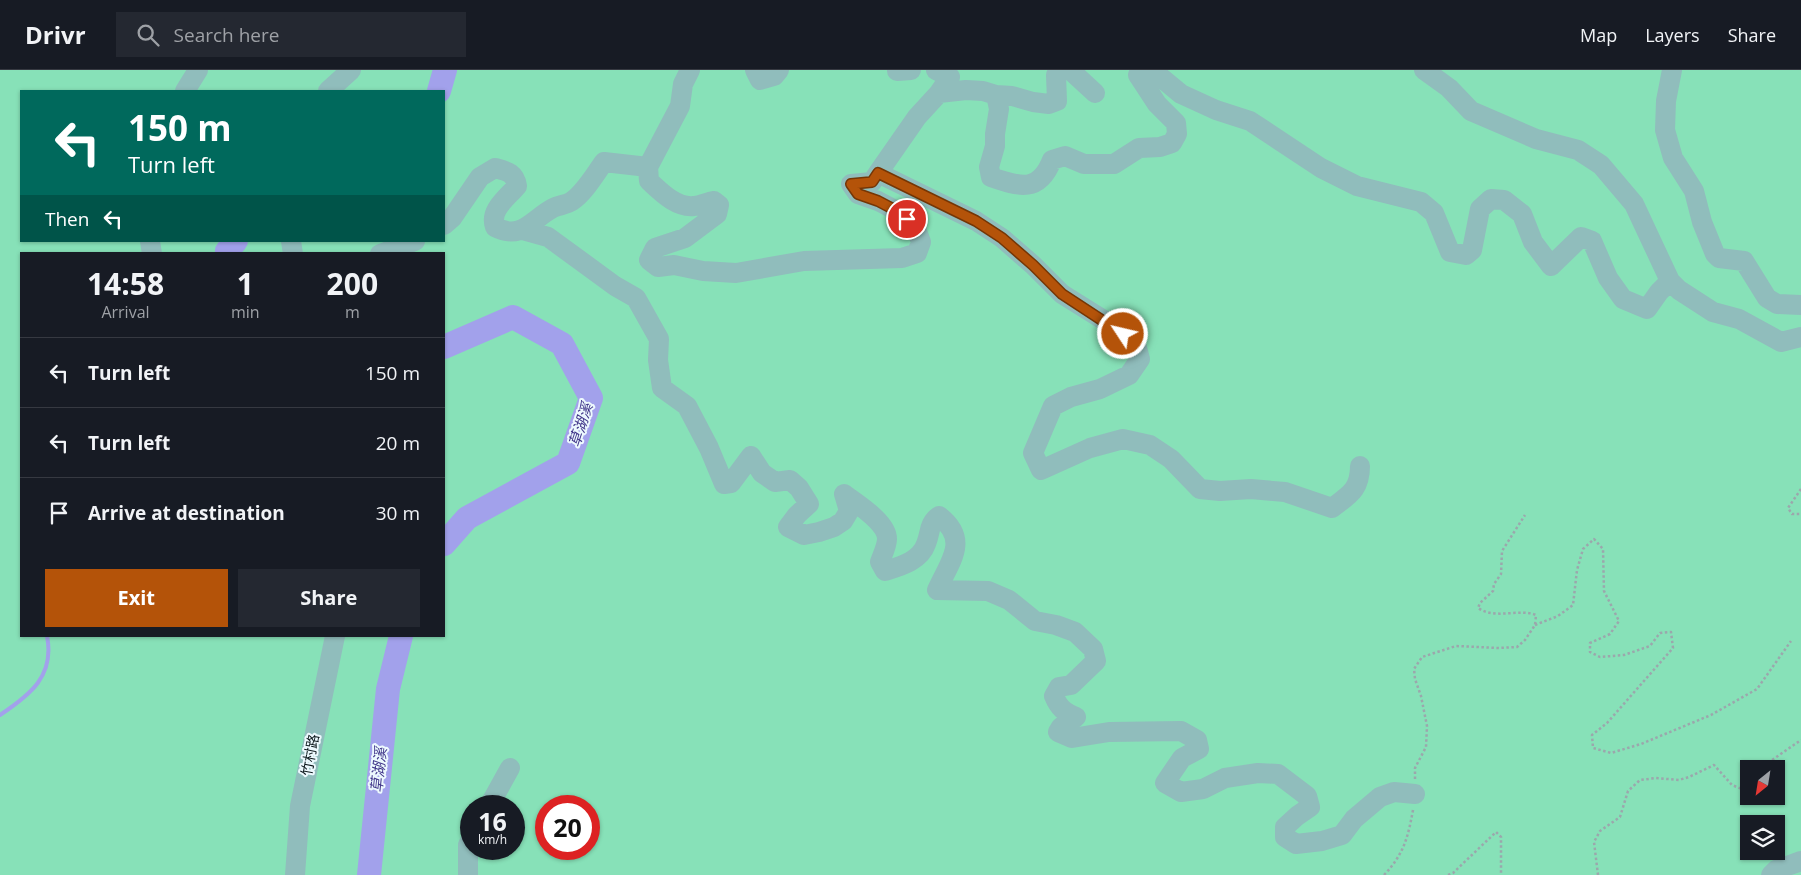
<!DOCTYPE html>
<html lang="en">
<head>
<meta charset="utf-8">
<style>
  body { margin:0; font-family:"Open Sans","Noto Sans TC",sans-serif; background:#242831; color:#f1f3f6; height:100vh; display:flex; flex-direction:column; font-size:19px; white-space:nowrap }
  * { box-sizing:border-box; margin:0 }
  p { font-size:16px; color:#9ea1a6 }
  .icon { flex:none; width:28px; height:28px; fill:none; stroke:currentColor; stroke-width:2; stroke-linecap:round; stroke-linejoin:round }
  .map { position:relative; flex:1; overflow:hidden }
  .side { position:absolute; left:20px; top:182px; width:425px; height:385px; display:flex; flex-direction:column; background:#171b24; border-radius:0px; box-shadow:0 1px 4px #0004 }
  .side>* { flex:none }
  .top-card { position:absolute; left:20px; top:20px; width:425px; height:152px; border-radius:0px; box-shadow:0 1px 4px #0004; background:#00695c; color:#fff; overflow:hidden }
  .needle { width:32px; rotate:210deg }
  .controls { position:absolute; left:1740px; top:690px; display:grid; gap:10px }
  .controls a { display:grid; place-items:center; width:45px; height:45px; border-radius:0px; background:#171b24; box-shadow:0 1px 4px #0004; font-size:25px }
  .speed { position:absolute; left:460px; top:725px; display:flex; gap:10px; font-size:25px; font-weight:700; text-align:center }
  .speed>* { display:grid; place-content:center; width:65px; height:65px; border-radius:50%; background:#171b24; box-shadow:0 1px 4px #0004; line-height:1 }
  .speed small { font-size:12px; font-weight:400 }
  .speed .limit { border:8px solid #d22; background:#fff; color:#111 }
  .pin { position:absolute; display:grid; place-items:center; width:42px; height:42px; color:#fff; margin:-21px; border:2px solid #fff; border-radius:50%; box-shadow:0 1px 5px #0007 }
  .me { position:absolute; width:55px; margin:-28px; rotate:305deg; stroke-linejoin:round; filter:drop-shadow(0 0 4px #0008) }
  .turn { display:flex; align-items:center; gap:18px; height:105px; padding:0 25px; font-size:22px }
  .turn .icon { width:65px; height:65px; stroke-width:2.5 }
  .turn b { display:block; font-size:35px; line-height:42px }
  .then { display:flex; align-items:center; height:48px; padding:0 25px; background:#0003; gap:10px; font-size:19px }
  .eta { display:flex; justify-content:space-evenly; align-items:center; height:85px; text-align:center }
  .eta b { font-size:30px; font-weight:700; line-height:35px }
  .cta { display:flex; gap:10px; margin-top:auto; padding:10px 25px }
  .cta a { flex:1; height:58px; border-radius:0px; background:#b45309; color:#fff; font-size:20px; font-weight:700; line-height:58px; text-align:center }
  .cta a+a { background:#242831; color:#f1f3f6 }
  ul { padding:0; list-style:none }
  li { display:flex; align-items:center; gap:15px; height:70px; padding:0 25px; border-top:1px solid #363941 }
  li div { flex:1 }
  li b { display:block; font-size:19px }
  li em { font-style:normal }
  header { display:flex; align-items:center; gap:30px; box-sizing:border-box; height:70px; padding:0 25px; background:#171b24; border-bottom:1px solid #363941 }
  header strong { font-size:24px }
  nav { display:flex; gap:28px; margin-inline-start:auto; font-size:18px }
  .search { width:350px; height:45px; background:#242831; display:flex; align-items:center; gap:12px; box-sizing:border-box; padding:0 18px; border-radius:0px; color:#9ea1a6; font-size:19px }
  .map>svg:first-child { display:block }
  .green { fill:#87e1b8; fill-rule:evenodd }
  .lines { fill:none; stroke-linecap:round; stroke-linejoin:round }
  .stream { stroke:#a2a1eb; stroke-width:4 }
  .river { stroke:#a2a1eb; stroke-width:24 }
  .path { stroke:#9ba7ac; stroke-width:2.5; stroke-dasharray:2.5 2.5; stroke-linecap:butt }
  .minor { stroke:#90bdbc; stroke-width:20 }
  .route-casing { stroke:#753606; stroke-width:12 }
  .route { stroke:#b45309; stroke-width:9 }
  .labels { text-anchor:middle; stroke-width:4; stroke-linejoin:round; paint-order:stroke }
  .street-label { font-size:14px; fill:#0c171b; stroke:#edf9fe }
  .water-label { font-size:15px; font-style:italic; fill:#41368a; stroke:#edf9fe }
</style>
</head>
<body>
<header>
<strong>Drivr</strong>
<div class="search"><svg class="icon" aria-label="search" viewBox="0 0 24 24"><circle cx="10" cy="10" r="6"/><path d="M15 15l6 6"/></svg>Search here</div>
<nav><a>Map</a><a>Layers</a><a>Share</a></nav>
</header>
<div class="map">
<svg width="1801" height="805" viewBox="0 0 1801 805">
  <rect width="100%" height="100%" fill="#edf9fe"/>
  <path class="green" d="M0,0h1801v805h-1801zM21,21h423v150h-423zM21,184h423v382h-423zM1749,699h27v27h-27zM471,736h43v43h-43zM546,736h43v43h-43zM1749,754h27v27h-27z"/>
  <g class="lines">
    <path class="stream" d="M0,645c30,-20 55,-39 47,-79"/>
    <path class="river" d="M439,21l6,-21
      M228,184l-1,-3 9,-10
      M444,277l69,-30 49,27 29,54 -23,65 -101,55 -23,26
      M369,805l19,-186 13,-53"/>
    <path class="path" d="M1801,419l-13,19 4,6h9
      M1535,555l23,-9 15,-11 4,-35 6,-21 11,-10 9,10 1,42 15,30 -9,13 -20,9v9l10,5 24,-2 26,-9 10,-13 11,-1 2,16 -66,75 -15,12 1,13 18,5 30,-9 70,-29 46,-26 34,-48
      M1768,699l4,-9 29,-20
      M1415,709v-11l11,-21 1,-21 -6,-30 -6,-17 -1,-10 8,-12 34,-11 43,2 18,-1 8,-7 10,-15 1,-10c-17,-7 -40,5 -58,-7l2,-5 13,-12 1,-7 7,-10 1,-23 23,-36
      M1384,805c20,-21 24,-38 29,-65
      M1448,805l5,-2 43,-41 5,5v38
      M1598,805l-4,-33 6,-11 20,-14 8,-26 12,-11 16,-2 23,2 10,-3 25,-12 18,20 17,7"/>
    <path class="minor" d="M755,0l5,10 14,-4 5,-6
      M898,0l-1,1 14,-1
      M936,0l14,7 -11,16 -22,24 -39,56 98,48 26,17 31,27 29,29 48,30 26,20 4,15 -11,16 -29,14 -29,8 -18,9 -20,47 8,17 49,-22 33,-9 27,6 21,14 29,30 20,2 31,-2 34,3 47,16c17,-13 28,-18 28,-42
      M1070,0l25,23
      M1424,0l25,18 22,23 65,28 42,11 23,15 33,39 36,77 9,9 34,22 26,7 42,23 20,-5
      M1672,0l-6,31 -1,29 8,28 21,33 8,31 13,32 4,4 25,3 23,37 10,6 24,1
      M185,21l13,-21
      M328,21l23,-21
      M939,23l27,-3 17,1 13,4 16,1 21,6 16,2 8,-3 -1,-26 3,-5
      M996,25l3,14 -4,25v12l-6,21 2,10c29,10 48,16 61,-17l13,-4 19,8h30l25,-16 21,-1 12,-4 5,-9 -1,-11 -19,-19 -19,-29 14,-5 29,24 35,16 34,11 71,47 36,18 64,16 13,11 16,39 16,3 6,-5 8,-41 11,-10 13,1 18,14 11,28 18,24 30,-29 11,4 16,37 15,21 24,10 12,-17 11,-11
      M648,97l1,14c12,11 27,27 45,25 6,0 13,-4 20,-5l5,4 -2,9 -32,24 -30,10 -6,12 9,7 16,-2 29,6 33,2 68,-12 98,-3 15,-5 4,-11 -6,-16 -16,-14 -21,-11 -20,-7 -7,-10 21,-2 6,-9
      M444,155l8,-7 28,-41 15,-9c11,3 20,4 22,18 -10,12 -28,24 -22,41 27,14 37,-8 58,-19 6,-3 13,-3 19,-7 13,-9 23,-27 32,-39l44,5 32,-61 3,-22 7,-14
      M523,160l25,7 67,49 21,12 23,41 -1,21 4,28 25,18 22,42 15,36 7,-1 20,-27 11,17 13,9 15,-2 9,8 10,16 -12,11 -9,12 16,8 15,-3 15,-5 9,-6 6,-10 -5,-17c13,10 43,28 43,45 0,7 -5,17 -7,23l5,9c16,-5 35,-10 41,-27 5,-12 2,-20 13,-28 31,24 11,45 -2,74l51,1 21,9 26,21 21,4 19,7 18,17 3,12 -25,24 -12,2 -5,9c5,12 10,16 22,21l-15,10 -3,5 14,6 37,-6 72,-1 16,9 2,9 -17,9 -17,25 16,9 22,-3 22,-11 33,-5 20,1 29,22 3,11 -13,9 -12,11v10l11,7 26,-3 20,-6 12,-16 26,-22 14,-5 21,2
      M150,171l2,13
      M291,171l2,13
      M380,184l35,-13
      M489,736l21,-38
      M295,805l5,-69 35,-170
      M468,805v-30l3,-6
      M1771,805l5,-5 25,-9"/>
  </g>
  <g class="lines">
    <g class="route-casing">
      <path id="route" d="M907,149l-8,-7 -21,-11 -20,-7 -7,-10 21,-2 6,-9 98,48 26,17 31,27 29,29 61,40"/>
    </g>
    <use href="#route" class="route"/>
  </g>
  <g class="labels">
    <g class="street-label">
      <text transform="translate(310 685) rotate(-79)" y="5">竹村路</text>
    </g>
    <g class="water-label">
      <text transform="translate(581 355) rotate(-72)" y="5">草湖溪</text>
      <text transform="translate(379 700) rotate(-84)" y="5">草湖溪</text>
    </g>
  </g>
</svg>
<div class="controls">
<a><svg class="needle" viewBox="-14 -14 28 28"><path d="M0-13l5 13h-10z" fill="#e53935"/><path d="M0 13l5-13h-10z" fill="#9ea1a6"/></svg></a>
<a><svg class="icon" aria-label="layers" viewBox="0 0 24 24"><path d="M12 4l9 5-9 5-9-5zM3 14l9 5 9-5"/></svg></a>
</div>
<div class="speed"><div>16<small>km/h</small></div><div class="limit">20</div></div>
<div class="pin" style="left:907px;top:149px;background:#d93025"><svg class="icon" aria-label="arrive" viewBox="0 0 24 24"><path d="M6 21V4h12l-3 4 3 4H6"/></svg></div>
<svg class="me" style="left:1123px;top:264px" viewBox="-20 -20 40 40"><circle r="17" fill="#b45309" stroke="#fff" stroke-width="3"/><path d="M0-11L8 9 0 5-8 9z" fill="#fff"/></svg>
<div class="top-card">
<div class="turn"><svg class="icon" aria-label="left" viewBox="0 0 24 24"><path d="M17 20v-9H6M10 6l-5 5 5 5"/></svg><div><b>150 m</b>Turn left</div></div>
<div class="then">Then<svg class="icon" aria-label="left" viewBox="0 0 24 24"><path d="M17 20v-9H6M10 6l-5 5 5 5"/></svg></div>
</div>
<section class="side">
<div class="eta">
<div><b>14:58</b><p>Arrival</p></div>
<div><b>1</b><p>min</p></div>
<div><b>200</b><p>m</p></div>
</div>
<ul>
<li><svg class="icon" aria-label="left" viewBox="0 0 24 24"><path d="M17 20v-9H6M10 6l-5 5 5 5"/></svg><div><b>Turn left</b></div><em>150 m</em></li>
<li><svg class="icon" aria-label="left" viewBox="0 0 24 24"><path d="M17 20v-9H6M10 6l-5 5 5 5"/></svg><div><b>Turn left</b></div><em>20 m</em></li>
<li><svg class="icon" aria-label="arrive" viewBox="0 0 24 24"><path d="M6 21V4h12l-3 4 3 4H6"/></svg><div><b>Arrive at destination</b></div><em>30 m</em></li>
</ul>
<div class="cta"><a>Exit</a><a>Share</a></div>
</section>
</div>
</body>
</html>
